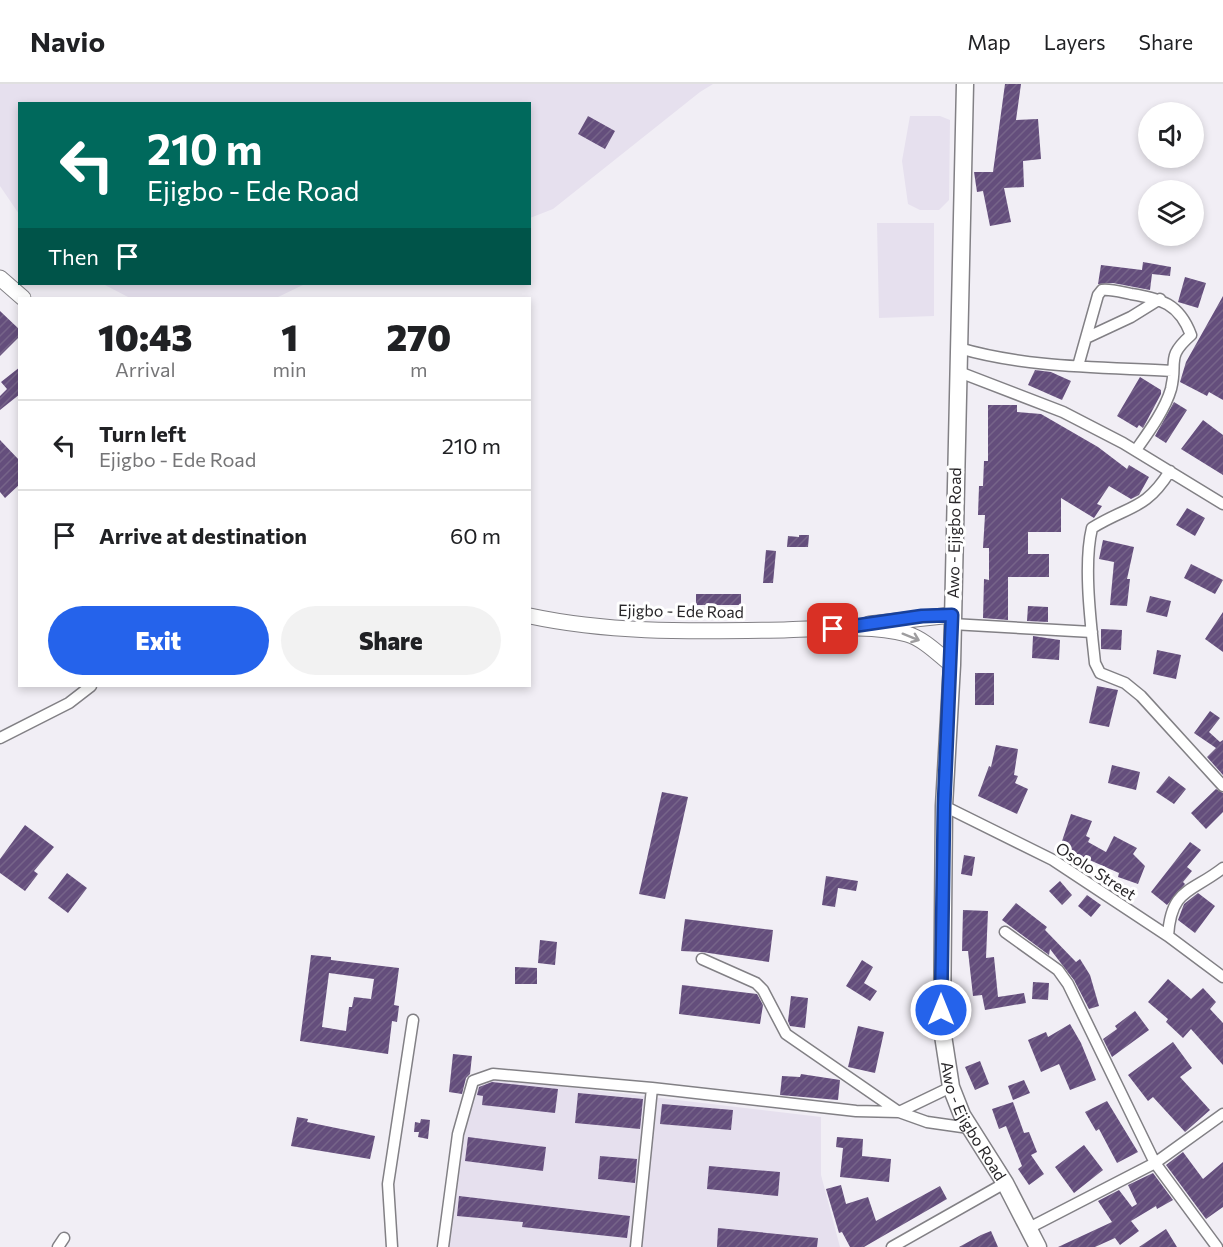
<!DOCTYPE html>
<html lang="en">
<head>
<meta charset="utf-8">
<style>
  body { margin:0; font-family:Commissioner,sans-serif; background:#f2f2f2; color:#202124; height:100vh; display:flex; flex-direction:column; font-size:22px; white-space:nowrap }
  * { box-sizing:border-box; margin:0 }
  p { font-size:20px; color:#757577 }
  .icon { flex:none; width:33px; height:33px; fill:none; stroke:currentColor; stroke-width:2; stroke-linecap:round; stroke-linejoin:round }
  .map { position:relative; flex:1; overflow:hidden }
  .side { position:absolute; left:18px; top:213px; width:513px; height:390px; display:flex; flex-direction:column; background:#fff; border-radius:0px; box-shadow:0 3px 9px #0003 }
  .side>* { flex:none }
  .top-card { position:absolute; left:18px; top:18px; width:513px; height:183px; border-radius:0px; box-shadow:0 3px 9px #0003; background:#00695c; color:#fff; overflow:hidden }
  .tools { position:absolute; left:1138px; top:18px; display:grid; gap:12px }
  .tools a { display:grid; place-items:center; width:66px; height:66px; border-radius:50%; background:#fff; box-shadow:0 3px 9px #0003; font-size:30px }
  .pin { position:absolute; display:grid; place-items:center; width:51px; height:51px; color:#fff; margin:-26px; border-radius:12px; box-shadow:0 3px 9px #0006 }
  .me { position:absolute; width:66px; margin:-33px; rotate:0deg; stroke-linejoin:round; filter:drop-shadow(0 0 4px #0008) }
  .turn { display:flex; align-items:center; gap:21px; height:126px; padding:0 30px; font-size:27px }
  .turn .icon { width:78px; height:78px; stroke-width:2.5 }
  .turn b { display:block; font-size:42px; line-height:51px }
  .then { display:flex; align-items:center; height:57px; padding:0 30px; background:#0003; gap:12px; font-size:22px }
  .eta { display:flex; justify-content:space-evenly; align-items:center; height:102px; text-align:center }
  .eta b { font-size:36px; font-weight:800; line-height:42px }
  .cta { display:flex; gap:12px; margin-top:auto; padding:12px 30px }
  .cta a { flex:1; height:69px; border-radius:36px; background:#2563eb; color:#fff; font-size:24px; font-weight:800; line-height:69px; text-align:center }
  .cta a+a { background:#f2f2f2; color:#202124 }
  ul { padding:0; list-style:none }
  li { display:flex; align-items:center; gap:18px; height:90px; padding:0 30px; border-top:2px solid #e0e0e0 }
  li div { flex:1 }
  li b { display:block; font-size:22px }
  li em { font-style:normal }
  header { display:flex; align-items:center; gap:36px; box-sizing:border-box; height:84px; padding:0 30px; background:#fff; border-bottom:2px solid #e0e0e0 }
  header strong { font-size:28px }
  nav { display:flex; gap:33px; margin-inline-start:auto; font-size:21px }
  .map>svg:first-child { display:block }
  .built { fill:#e6e0ee }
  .building { fill:url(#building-hatch); fill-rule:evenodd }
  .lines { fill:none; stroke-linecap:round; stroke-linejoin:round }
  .street-casing { stroke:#828085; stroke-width:13 }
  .secondary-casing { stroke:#828085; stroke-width:17 }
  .primary-casing { stroke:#828085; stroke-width:19 }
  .street { stroke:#fff; stroke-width:10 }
  .secondary { stroke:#fff; stroke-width:15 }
  .primary { stroke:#fff; stroke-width:16 }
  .oneway { stroke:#9e9d9f }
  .route-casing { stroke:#184099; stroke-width:15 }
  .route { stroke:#2563eb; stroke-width:10 }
  .labels { text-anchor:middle; stroke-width:6; stroke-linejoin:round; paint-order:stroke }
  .street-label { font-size:16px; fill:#282629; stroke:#fff }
</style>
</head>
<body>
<header>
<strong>Navio</strong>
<nav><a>Map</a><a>Layers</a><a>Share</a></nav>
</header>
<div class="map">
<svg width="1223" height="1163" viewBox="0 0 1223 1163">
  <defs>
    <pattern id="building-hatch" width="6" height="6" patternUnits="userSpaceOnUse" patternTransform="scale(1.5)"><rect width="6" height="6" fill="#644e7c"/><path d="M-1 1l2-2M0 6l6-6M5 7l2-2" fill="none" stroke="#766489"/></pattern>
  </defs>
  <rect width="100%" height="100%" fill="#f1eef5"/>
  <path class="built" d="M0,0h713l-13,8 -147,117 -23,9v-114h-510l-1,110 -19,-28z
    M910,32h30l10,4 -1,80 -10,10h-19l-12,-6 -6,-43z
    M877,139h57v93l-55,2z
    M103,200h202l-29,14h-146z
    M492,994l329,39v58l19,72h-392l16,-130 16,-35z"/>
  <path class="building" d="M1005,0h16l-5,36 22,-1 3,40 -18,2 1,26 -20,1 7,34 -21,4 -7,-35 -6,1 -3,-20h19z
    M588,32l27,15 -10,18 -27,-15z
    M1143,178l28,5 -1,9 -18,-2 -2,16 -37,-7 -15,1 3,-19 41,5z
    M1185,193l21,6 -8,25 -20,-6z
    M1223,212v104l-14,-8 -2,4 -27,-14 6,-20z
    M0,227l20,19v6l-20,20z
    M20,283v27l-20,16v-14l7,-7 -6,-7z
    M1035,286l16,2 20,9 -9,19 -34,-15z
    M1140,293l21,13v4l-18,34 -4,-3 -2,3 -20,-12z
    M1174,318l13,8 -21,33 -11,-7z
    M988,321h29v7l24,2 57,33 29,22 2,-4 20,12 -10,18 -8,4 -22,-13 -12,18 5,2 -8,12 -33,-20v34h-33v22h21v23h-41v43l-25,-2 1,-39 5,1v-32h-6l2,-33h-7l1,-29h4l1,-25h4z
    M1203,336l20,15v40l-42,-26z
    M0,356l20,21v23l-15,14 -5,-6z
    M1187,424l18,10 -10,18 -19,-11z
    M799,451h10l-1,12h-21l1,-11 11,1z
    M1103,456l31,7 -7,32h3l-3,27 -17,-1 4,-43 -15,-3z
    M766,466l10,1 -3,32h-10z
    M1191,480l32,16 -8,14 -31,-16z
    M696,510h45v11h-45z
    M1150,512l21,5 -4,16 -21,-5z
    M1028,522l20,1v15l-21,-1z
    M1223,528v40l-18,-13z
    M1101,545l21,1 -1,20 -20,-1z
    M1033,552l27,4 -1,20 -27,-2z
    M1157,566l24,5 -5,24 -23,-5z
    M975,589h19v32h-19z
    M1097,602l21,4 -9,37 -20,-4z
    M1210,627l10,7 -11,14 11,10 3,-2v35l-16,-18 9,-9 -22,-15z
    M996,661l22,4 -4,26 4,1 -3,7 13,6 -11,25 -39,-18 11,-30 2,1z
    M1112,681l28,7 -4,18 -28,-7z
    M1169,692l17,13 -12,15 -18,-12z
    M1216,705l7,4v19l-17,17 -15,-16z
    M662,708l26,5 -23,102 -26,-5z
    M1071,730l21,7 -6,15 4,2 -2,4 18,10 8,-16 23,12 -4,6 12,12 -7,18 -20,-7 1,-4 -59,-26z
    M25,741l29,22 -20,24 4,3 -13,17 -25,-18v-14z
    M1190,758l11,8 -14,17 5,4 -9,11 2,2 -18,21 -16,-13z
    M964,771l11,2 -3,19 -11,-2z
    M67,789l20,15 -19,25 -20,-15z
    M826,792l32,5 -2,10 -18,-3 -3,19 -13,-2z
    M1060,797l12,14 -10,10 -13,-14z
    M1198,809l17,13 -20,27 -17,-13 6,-16z
    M1087,811l14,10 -10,12 -13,-11z
    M1016,819l31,24 -2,3 31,32 4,-3 10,16 9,31 -10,3 -15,-29 -24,-31 -1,6 -47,-35z
    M963,826l25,1 -2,47 8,-1 4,40 26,-4 2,10 -41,7 -3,-15 -9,1 -5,-45h-6z
    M685,835l88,11 -4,32 -67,-10 -21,-1z
    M540,856l17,2 -2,23 -17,-2z
    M311,871l20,2v3l68,8 -5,37 5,1 -2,16 -5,-1 -4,33 -88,-13zM329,889l45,6 -3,20 -17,-2 -2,10h-3l-3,24 -24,-4z
    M862,876l11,7 -9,16 13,8 -7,10 -24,-15z
    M515,883l22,1v16h-22z
    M1168,895l23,20 12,-11 13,14 -6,7 13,14v42l-32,-36 -8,9 -17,-16 2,-3 -20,-17z
    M1033,898l16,1 -1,17 -16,-1z
    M682,901l75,9 6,11 -3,19 -81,-10z
    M791,912l17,2 -3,30 -15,-2 -2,-5z
    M1135,927l14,19 -37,27 -9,-18 14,-10 -2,-3z
    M1070,940l11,19 15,37 -26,10 -11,-26 -18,8 -13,-32 18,-8 2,5z
    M858,942l26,6 -9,41 -27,-6z
    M1173,958l19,26 -12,9 30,33 -25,22 -32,-35 -5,4 -20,-26z
    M453,970l19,2 -2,18 -4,4 -4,16 -13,-2z
    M980,977l9,23 -14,6 -10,-23z
    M801,990l39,6 -2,20 -58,-5 2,-19 18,1z
    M1024,996l6,13 -17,7 -5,-14z
    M492,998l66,7 -3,24 -73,-8 1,-9 -6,-1 2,-8z
    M578,1009l65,6 -3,30 -65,-6z
    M1107,1017l31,51 -21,11 -18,-34 -3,2 -11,-19z
    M1013,1018l11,31 5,-1 8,20 -6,3 13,19 -15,11 -11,-16 4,-3 -16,-40 -7,3 -7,-20z
    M662,1020l71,6 -2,20 -71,-6z
    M297,1033l11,2 -1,3 68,14 -5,23 -79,-13z
    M421,1035l9,1 -2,19 -10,-2 1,-5h-5l1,-10 5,1z
    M468,1053l78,10 -3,24 -78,-10z
    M837,1053l26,2 -1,17 29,3 -2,23 -49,-5 3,-29 -7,-1z
    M1084,1061l19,25 -29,23 -19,-26z
    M1183,1068l20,27 20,-17v45l-17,12 -40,-54z
    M600,1072l37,3 -2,24 -37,-4z
    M709,1082l71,6 -2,24 -71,-7z
    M1153,1089l20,27 -16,9 -1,-3 -25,15 8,10 -19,14 -5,-7 -20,9h-37l54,-25 -14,-21 21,-11 13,17 5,-3 -9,-19z
    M841,1101l5,19 22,-7 8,24 64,-35 7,13 -83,48h-14l-8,-15 -3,1 -13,-44z
    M459,1112l171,20 -3,22 -105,-11 1,-5 -66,-6z
    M718,1144l100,10 -1,9h-100z
    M1166,1145l11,18h-38z
    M991,1147l7,16h-39l22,-12z"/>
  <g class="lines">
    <g class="street-casing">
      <path id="street" d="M1086,254l45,-21 29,-18
        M959,264c68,20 142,19 213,23
        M1078,282l20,-71 4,-5c9,-1 19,2 29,4 30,5 48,9 60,41 -26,23 -13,26 -20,54 -6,21 -23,44 -35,61
        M959,288l104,40 60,31 100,61
        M1170,387c-25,40 -41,34 -78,57 -9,37 -1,97 3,135l5,10 25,10 16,13 82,90
        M952,540l140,8
        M0,654l69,-35 22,-17
        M944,722l109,54 115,76 55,41
        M1005,848l53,38 10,14 87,179 62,84
        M1168,852c3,-48 23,-43 55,-68
        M702,875l54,24 7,7 23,44 113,78 28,10 42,6
        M1027,1145l128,-66 68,-49
        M58,1163l6,-9
        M392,1163l-4,-63 25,-164
        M443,1163l15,-113 15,-53 20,-7 159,14 204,23 43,1 52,-25
        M636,1163l16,-159
        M892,1163l113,-64"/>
    </g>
    <g class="secondary-casing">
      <path id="secondary" d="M0,194l23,20
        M530,532c84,18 169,15 254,14 37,-1 87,-6 123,4 17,5 31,20 45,31
        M869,540l83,-9"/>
    </g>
    <g class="primary-casing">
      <g id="primary">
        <path id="s1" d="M965,0l-13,581 -8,141 -2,223 9,58 11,28 43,68 33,64"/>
      </g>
    </g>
    <use href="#street" class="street"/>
    <use href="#secondary" class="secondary"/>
    <use href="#primary" class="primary"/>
  </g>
  <defs><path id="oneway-shaft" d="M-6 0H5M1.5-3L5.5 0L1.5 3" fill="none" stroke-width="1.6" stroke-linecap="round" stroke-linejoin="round" transform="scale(1.5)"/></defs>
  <use class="oneway" href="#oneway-shaft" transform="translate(911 553) rotate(22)"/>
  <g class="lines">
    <g class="route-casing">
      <path id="route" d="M833,545l89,-13 30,-1 -8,191 -3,204"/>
    </g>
    <use href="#route" class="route"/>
  </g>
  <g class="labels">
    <g class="street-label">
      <text transform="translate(954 449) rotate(-89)" y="6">Awo - Ejigbo Road</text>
      <text transform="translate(681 527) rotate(1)" y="6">Ejigbo - Ede Road</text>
      <text transform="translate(1096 787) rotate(33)" y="6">Osolo Street</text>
      <text dy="6" stroke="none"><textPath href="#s1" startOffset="1044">Awo - Ejigbo Road</textPath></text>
    </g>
  </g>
</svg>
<div class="tools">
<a><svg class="icon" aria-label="sound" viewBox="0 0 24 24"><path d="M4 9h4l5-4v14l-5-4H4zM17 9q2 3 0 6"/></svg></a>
<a><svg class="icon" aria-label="layers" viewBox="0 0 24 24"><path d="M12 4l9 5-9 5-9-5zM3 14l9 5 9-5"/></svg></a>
</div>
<div class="pin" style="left:833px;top:545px;background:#d93025"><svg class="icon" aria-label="arrive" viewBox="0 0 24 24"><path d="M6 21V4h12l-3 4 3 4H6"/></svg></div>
<svg class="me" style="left:941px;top:926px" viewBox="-20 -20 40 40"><circle r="17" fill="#2563eb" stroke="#fff" stroke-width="3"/><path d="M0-11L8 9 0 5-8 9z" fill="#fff"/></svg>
<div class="top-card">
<div class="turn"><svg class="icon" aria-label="left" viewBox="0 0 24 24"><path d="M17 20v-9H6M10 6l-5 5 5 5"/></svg><div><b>210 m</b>Ejigbo - Ede Road</div></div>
<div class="then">Then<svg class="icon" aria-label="arrive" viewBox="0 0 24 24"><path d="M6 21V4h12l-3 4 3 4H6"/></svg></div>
</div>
<section class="side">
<div class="eta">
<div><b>10:43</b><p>Arrival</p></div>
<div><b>1</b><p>min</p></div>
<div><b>270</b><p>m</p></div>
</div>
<ul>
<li><svg class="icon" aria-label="left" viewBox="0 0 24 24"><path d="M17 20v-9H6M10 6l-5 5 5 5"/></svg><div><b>Turn left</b><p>Ejigbo - Ede Road</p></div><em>210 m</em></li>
<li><svg class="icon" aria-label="arrive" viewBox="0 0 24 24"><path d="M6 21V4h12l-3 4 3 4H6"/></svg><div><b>Arrive at destination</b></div><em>60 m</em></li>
</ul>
<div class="cta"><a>Exit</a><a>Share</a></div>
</section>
</div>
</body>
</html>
